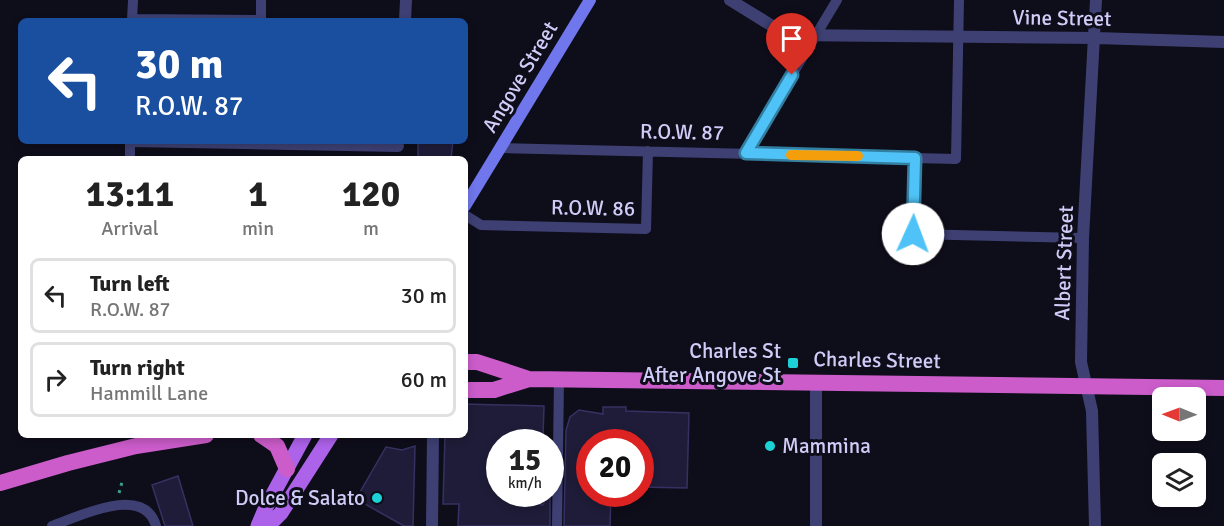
<!DOCTYPE html>
<html lang="en">
<head>
<meta charset="utf-8">
<style>
  body { margin:0; font-family:Signika,sans-serif; background:#f6f6f6; color:#222; height:100vh; display:flex; flex-direction:column; font-size:22px; white-space:nowrap }
  * { box-sizing:border-box; margin:0 }
  p { font-size:20px; color:#767676 }
  .icon { flex:none; width:33px; height:33px; fill:none; stroke:currentColor; stroke-width:2; stroke-linecap:round; stroke-linejoin:round }
  .map { position:relative; flex:1; overflow:hidden }
  .drawer { position:absolute; left:18px; top:156px; width:450px; height:282px; display:flex; flex-direction:column; background:#fff; border-radius:9px; box-shadow:0 3px 9px #0003 }
  .drawer>* { flex:none }
  .hud { position:absolute; left:18px; top:18px; width:450px; height:126px; border-radius:9px; box-shadow:0 3px 9px #0003; background:#1a4fa0; color:#fff; overflow:hidden }
  .needle { width:39px; rotate:271deg }
  .tools { position:absolute; left:1152px; top:387px; display:grid; gap:12px }
  .tools a { display:grid; place-items:center; width:54px; height:54px; border-radius:9px; background:#fff; box-shadow:0 3px 9px #0003; font-size:30px }
  .speed { position:absolute; left:486px; top:429px; display:flex; gap:12px; font-size:30px; font-weight:700; text-align:center }
  .speed>* { display:grid; place-content:center; width:78px; height:78px; border-radius:50%; background:#fff; box-shadow:0 3px 9px #0003; line-height:1 }
  .speed small { font-size:15px; font-weight:400 }
  .speed .limit { border:9px solid #d22; background:#fff; color:#111 }
  .pin { position:absolute; display:grid; place-items:center; width:51px; height:51px; color:#fff; margin:-62px -26px; border-radius:50% 50% 50% 0; rotate:-45deg; box-shadow:0 0 6px #0007 }
  .pin .icon { rotate:45deg }
  .me { position:absolute; width:66px; margin:-33px; rotate:2deg; stroke-linejoin:round; filter:drop-shadow(0 0 4px #0008) }
  .turn { display:flex; align-items:center; gap:21px; height:126px; padding:0 18px; font-size:27px }
  .turn .icon { width:78px; height:78px; stroke-width:2.5 }
  .turn b { display:block; font-size:42px; line-height:51px }
  .eta { display:flex; justify-content:space-evenly; align-items:center; height:102px; text-align:center }
  .eta b { font-size:36px; font-weight:700; line-height:42px }
  ul { padding:0; list-style:none }
  li { display:flex; align-items:center; gap:18px; height:75px; margin:0 12px 9px; padding:0 6px; border:3px solid #e0e0e0; border-radius:9px }
  li div { flex:1 }
  li b { display:block; font-size:22px }
  li em { font-style:normal }
  .map>svg:first-child { display:block }
  .building { fill:#1f1c39; stroke:#363162; stroke-width:1.5 }
  .lines { fill:none; stroke-linecap:round; stroke-linejoin:round }
  .path { stroke:#3b9e90; stroke-width:3; stroke-dasharray:3 4.5; stroke-linecap:butt }
  .service { stroke:#3e4074; stroke-width:10 }
  .minor { stroke:#3e4074; stroke-width:12 }
  .secondary { stroke:#7077ec; stroke-width:12 }
  .primary { stroke:#ad62ea; stroke-width:15 }
  .trunk { stroke:#cb5cca; stroke-width:16 }
  .route-casing { stroke:#337fa1; stroke-width:15 }
  .route { stroke:#4fc3f7; stroke-width:10 }
  .slow { stroke:#f59e0b; stroke-width:10 }
  .poi-dot { fill:#1cd2d6; stroke:#0e0d1a; stroke-width:2 }
  .labels { text-anchor:middle; stroke-width:6; stroke-linejoin:round; paint-order:stroke }
  .street-label { font-size:21px; fill:#cfcdf8; stroke:#0e0d1a }
  .poi-label { font-size:21px; fill:#cfcdf8; stroke:#0e0d1a; text-anchor:end }
</style>
</head>
<body>
<div class="map">
<svg width="1224" height="526" viewBox="0 0 1224 526">
  <rect width="100%" height="100%" fill="#0e0d1a"/>
  <path class="building" d="M418,141h35l-2,18h-33z
    M465,404l79,2 -1,32 -34,-1v5h-9v52h41v11h2l4,-11h3v32h-92l1,-22h-16l2,-69h20z
    M603,407h23v4l63,2 -2,75 -47,-1v-45h-50v52h21l-1,32h-46l2,-96 4,-13 9,-7 24,4z
    M415,446l-2,80h-9l-48,-27 30,-52 16,3z
    M178,476l15,50h-28l-13,-41z"/>
  <g class="lines">
    <path class="path" d="M119,493l3,-11"/>
    <path class="service" d="M133,19l128,1
      M132,21l1,-21
      M261,21v-21
      M500,148l456,11 3,-159
      M745,153l92,-153
      M915,158l-2,76 170,4
      M130,159v-18
      M465,215l16,10 165,4 2,-78
      M52,526c26,-9 92,-43 104,0
      M557,526l2,-147"/>
    <path class="minor" d="M730,0l57,35 309,3 128,4
      M405,21l1,-21
      M130,141l268,5
      M432,526l1,-91
      M816,526v-144
      M1095,526l-3,-115 -11,-49 2,-124 13,-238"/>
    <path class="secondary" d="M465,206l125,-206"/>
    <path class="primary" d="M258,526l8,-19 39,-72
      M268,526l13,-13 50,-78"/>
    <path class="trunk" d="M465,362h12l52,17 695,9
      M465,390h29l35,-11
      M261,435l16,11 10,23
      M0,483l68,-20 68,-17 70,-11"/>
  </g>
  <g class="lines">
    <g class="route-casing">
      <path id="route" d="M792,75l-46,78 169,5 -2,76"/>
    </g>
    <use href="#route" class="route"/>
    <path class="slow" d="M791,155l67,1"/>
  </g>
  <g class="poi-dot">
    <rect x="787" y="357" width="12" height="12" rx="3"/>
    <circle cx="770" cy="446" r="6"/>
    <circle cx="377" cy="498" r="6"/>
  </g>
  <g class="labels">
    <g class="street-label">
      <text transform="translate(1062 18) rotate(1)" y="7">Vine Street</text>
      <text transform="translate(520 77) rotate(-59)" y="7">Angove Street</text>
      <text transform="translate(682 132) rotate(1)" y="7">R.O.W. 87</text>
      <text transform="translate(593 208) rotate(1)" y="7">R.O.W. 86</text>
      <text transform="translate(1064 263) rotate(-88)" y="7">Albert Street</text>
      <text transform="translate(877 360) rotate(1)" y="7">Charles Street</text>
    </g>
    <g class="poi-label">
      <text x="781" y="358">Charles St<tspan x="781" dy="24">After Angove St</tspan></text>
      <text x="782" y="453" text-anchor="start">Mammina</text>
      <text x="365" y="505">Dolce &amp; Salato</text>
    </g>
  </g>
</svg>
<div class="tools">
<a><svg class="needle" viewBox="-14 -14 28 28"><path d="M0-13l5 13h-10z" fill="#e53935"/><path d="M0 13l5-13h-10z" fill="#767676"/></svg></a>
<a><svg class="icon" aria-label="layers" viewBox="0 0 24 24"><path d="M12 4l9 5-9 5-9-5zM3 14l9 5 9-5"/></svg></a>
</div>
<div class="speed"><div>15<small>km/h</small></div><div class="limit">20</div></div>
<div class="pin" style="left:792px;top:75px;background:#d93025"><svg class="icon" aria-label="arrive" viewBox="0 0 24 24"><path d="M6 21V4h12l-3 4 3 4H6"/></svg></div>
<svg class="me" style="left:913px;top:234px" viewBox="-20 -20 40 40"><circle r="19" fill="#fff"/><path d="M0-13L10 11 0 6-10 11z" fill="#4fc3f7"/></svg>
<div class="hud">
<div class="turn"><svg class="icon" aria-label="left" viewBox="0 0 24 24"><path d="M17 20v-9H6M10 6l-5 5 5 5"/></svg><div><b>30 m</b>R.O.W. 87</div></div>
</div>
<section class="drawer">
<div class="eta">
<div><b>13:11</b><p>Arrival</p></div>
<div><b>1</b><p>min</p></div>
<div><b>120</b><p>m</p></div>
</div>
<ul>
<li><svg class="icon" aria-label="left" viewBox="0 0 24 24"><path d="M17 20v-9H6M10 6l-5 5 5 5"/></svg><div><b>Turn left</b><p>R.O.W. 87</p></div><em>30 m</em></li>
<li><svg class="icon" aria-label="right" viewBox="0 0 24 24"><path d="M7 20v-9h11M14 6l5 5-5 5"/></svg><div><b>Turn right</b><p>Hammill Lane</p></div><em>60 m</em></li>
</ul>
</section>
</div>
</body>
</html>
